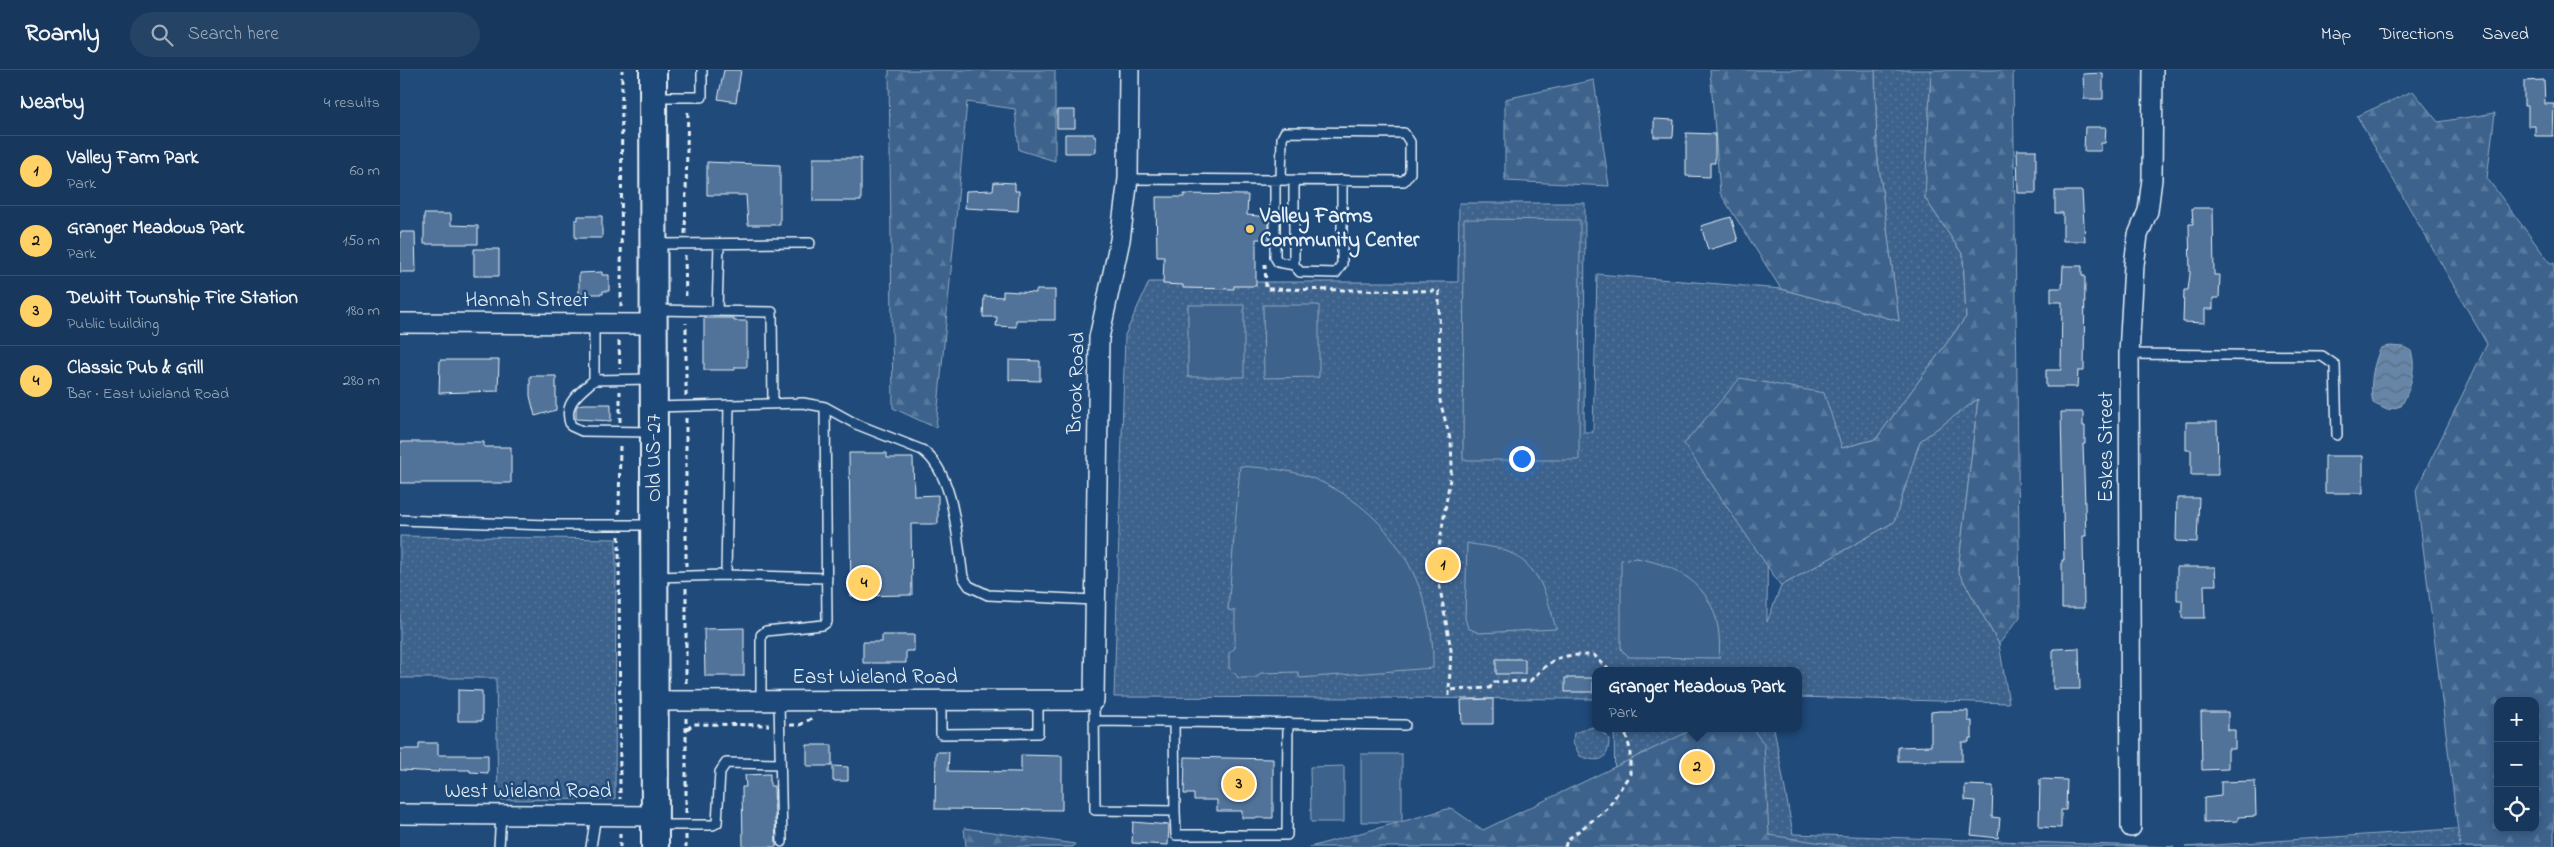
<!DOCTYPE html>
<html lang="en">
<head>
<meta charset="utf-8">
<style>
  body { margin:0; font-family:"Indie Flower",sans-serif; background:#244365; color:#f1f3f6 }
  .controls { position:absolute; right:15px; bottom:15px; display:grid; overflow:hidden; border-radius:10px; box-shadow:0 2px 8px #0003 }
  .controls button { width:45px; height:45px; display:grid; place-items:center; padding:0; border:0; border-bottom:1px solid #365272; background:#17385c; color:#f1f3f6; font:25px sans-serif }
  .you { position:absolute; left:1121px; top:388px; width:18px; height:18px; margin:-12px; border:4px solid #fff; border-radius:50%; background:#1a73e8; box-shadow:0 0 0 8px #1a73e833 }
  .badge { display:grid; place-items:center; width:32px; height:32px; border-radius:50%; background:#ffd166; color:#111; font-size:16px; font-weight:700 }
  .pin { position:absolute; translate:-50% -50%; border:2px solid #fff; box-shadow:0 1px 5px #0006 }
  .popup { position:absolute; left:1192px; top:597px; width:210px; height:65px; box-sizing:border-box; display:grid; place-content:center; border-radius:10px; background:#17385c; filter:drop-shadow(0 1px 4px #0005); font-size:16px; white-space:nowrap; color:#9eacbb }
  .popup b { font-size:19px; color:#f1f3f6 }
  .popup::after { content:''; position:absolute; left:50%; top:100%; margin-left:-10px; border:10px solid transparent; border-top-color:#17385c }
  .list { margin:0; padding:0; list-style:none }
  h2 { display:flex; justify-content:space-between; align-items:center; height:65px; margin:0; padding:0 20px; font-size:21px }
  h2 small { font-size:16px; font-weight:400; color:#9eacbb }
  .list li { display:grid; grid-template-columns:32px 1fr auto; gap:15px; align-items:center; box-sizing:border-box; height:70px; padding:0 20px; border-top:1px solid #365272 }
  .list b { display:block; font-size:19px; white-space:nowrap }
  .list p { margin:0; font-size:16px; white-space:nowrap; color:#9eacbb }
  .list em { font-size:16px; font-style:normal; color:#9eacbb }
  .icon { flex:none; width:28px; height:28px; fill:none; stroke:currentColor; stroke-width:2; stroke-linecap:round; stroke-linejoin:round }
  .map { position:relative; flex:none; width:2154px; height:777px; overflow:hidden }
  header { display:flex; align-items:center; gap:30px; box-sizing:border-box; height:70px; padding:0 25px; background:#17385c; border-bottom:1px solid #365272 }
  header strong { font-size:24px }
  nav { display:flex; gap:28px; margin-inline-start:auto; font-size:18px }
  .search { width:350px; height:45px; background:#244365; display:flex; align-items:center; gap:12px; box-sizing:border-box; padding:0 18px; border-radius:28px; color:#9eacbb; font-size:19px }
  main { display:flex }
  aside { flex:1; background:#17385c }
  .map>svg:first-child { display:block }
  .grass { fill:url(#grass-dots); stroke:#92aac2 }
  .forest { fill:url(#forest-firs); stroke:#92aac2; fill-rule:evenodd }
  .garden { fill:#3c628c; stroke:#92aac2 }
  .water { fill:url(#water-waves); stroke:#9ab0c7 }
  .building { fill:#517399; stroke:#e8f1f8 }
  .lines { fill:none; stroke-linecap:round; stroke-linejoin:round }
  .lane-casing { stroke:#e8f1f8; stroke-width:12 }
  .street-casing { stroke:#e8f1f8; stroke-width:22 }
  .secondary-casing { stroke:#e8f1f8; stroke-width:30 }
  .path { stroke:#e8f1f8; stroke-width:3; stroke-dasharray:5 4; stroke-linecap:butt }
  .lane { stroke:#1f4a7a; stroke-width:9 }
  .street { stroke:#1f4a7a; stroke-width:19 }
  .secondary { stroke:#1f4a7a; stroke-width:26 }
  .poi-dot { fill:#ffd166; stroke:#1f4a7a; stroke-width:2 }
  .labels { text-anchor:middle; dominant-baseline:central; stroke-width:5; stroke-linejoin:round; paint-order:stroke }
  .poi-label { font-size:21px; font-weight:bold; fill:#e8f1f8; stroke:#1f4a7a; text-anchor:start }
  .street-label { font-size:21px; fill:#e8f1f8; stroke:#1f4a7a }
</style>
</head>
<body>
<header>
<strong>Roamly</strong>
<div class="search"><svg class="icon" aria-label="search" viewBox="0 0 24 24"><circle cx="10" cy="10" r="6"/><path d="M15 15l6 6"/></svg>Search here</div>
<nav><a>Map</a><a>Directions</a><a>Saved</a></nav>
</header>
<main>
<aside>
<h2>Nearby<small>4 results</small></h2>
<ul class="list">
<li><span class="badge">1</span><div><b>Valley Farm Park</b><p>Park</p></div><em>60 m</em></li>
<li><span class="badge">2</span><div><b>Granger Meadows Park</b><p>Park</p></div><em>150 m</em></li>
<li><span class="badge">3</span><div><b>DeWitt Township Fire Station</b><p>Public building</p></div><em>180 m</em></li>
<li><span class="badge">4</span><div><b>Classic Pub &amp; Grill</b><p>Bar · East Wieland Road</p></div><em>280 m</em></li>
</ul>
</aside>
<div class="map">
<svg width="2154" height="777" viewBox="0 0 2154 777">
  <defs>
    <pattern id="grass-dots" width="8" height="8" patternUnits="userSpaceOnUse" patternTransform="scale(1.25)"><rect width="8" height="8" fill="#3c628c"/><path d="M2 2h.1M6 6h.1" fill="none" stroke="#58799d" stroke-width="1.8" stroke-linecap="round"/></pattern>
    <pattern id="forest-firs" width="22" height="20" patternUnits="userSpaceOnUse" patternTransform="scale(1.25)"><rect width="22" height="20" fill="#3c628c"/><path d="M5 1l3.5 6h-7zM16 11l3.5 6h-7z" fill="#58799d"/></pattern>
    <pattern id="water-waves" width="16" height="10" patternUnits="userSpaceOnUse" patternTransform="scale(1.25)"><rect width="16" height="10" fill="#6685a7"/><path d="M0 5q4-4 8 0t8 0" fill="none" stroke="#596d82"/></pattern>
  </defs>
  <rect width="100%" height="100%" fill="#1f4a7a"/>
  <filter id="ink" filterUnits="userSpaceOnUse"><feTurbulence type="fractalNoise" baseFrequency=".02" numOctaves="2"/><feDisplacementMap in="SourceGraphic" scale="10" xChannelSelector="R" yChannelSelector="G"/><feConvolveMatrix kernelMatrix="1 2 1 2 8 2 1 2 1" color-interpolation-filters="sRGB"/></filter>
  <g filter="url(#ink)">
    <path class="grass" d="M1475,0h56l-6,128 38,57 3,62 -90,122 -34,9 -74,-16 -1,190 14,-36 113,-64 26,-81 58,-43 -20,173 41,73 10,59 -211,-6v-26h-202v28l-482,-2 11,-362 24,-53h309l1,-79h126l-1,229h9l4,-158 184,15 118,32 -22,-169z
      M0,466l216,3 -1,260 -117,1 -2,-122h-96z
      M1196,656l13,13c0,23 -11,24 -29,17l-7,-13 1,-10z
      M1214,658h160l19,106 381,13h-558z
      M2098,756v2h37l19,19h-369z"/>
    <path class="forest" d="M489,0h166v91l-36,-11 -4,-41 -48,-7 -31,326 -43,-20z
      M1310,0h165l2,82 22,169 -118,-32 -61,-96z
      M1531,0h82l7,547 -21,27 -41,-73 20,-172 -58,42 -26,81 -113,64 -97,-142 56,-66 84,15 18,55 34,-9 90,-122 -3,-62 -38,-57z
      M1194,10l15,106 -104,-5v-82z
      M2013,21l25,31 57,-9 -8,65 63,85h4v584h-94l-44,-357 71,-146 -130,-228zM2098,631h37v127h-37z
      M1296,658h56l12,16 5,91 81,12h-540l141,-39 32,22z
      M564,758l111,16 -2,3h-107z"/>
    <path class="garden" d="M1064,149l116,1 -1,240h-116z
      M788,235h56v72h-56z
      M863,235h56v72l-55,1z
      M840,396c24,2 49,3 72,12 78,31 123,107 121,190l-133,10 -2,-6 -37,1 -6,5h-16l-10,-10v-15l6,-5v-37l-7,-1z
      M1067,473c12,3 27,3 39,8 34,14 41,45 50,78l-77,4 -11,-5 -3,-10z
      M1236,488c56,10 88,40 83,100l-90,-1 -8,-8v-89z
      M961,684h41v68h-41z
      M944,696v56h-33l-1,-55z"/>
    <path class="water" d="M1990,276l14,1 7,4c6,17 -1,40 -10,55l-14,4 -14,-7c-4,-16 0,-40 8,-55z"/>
    <path class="building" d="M324,0h17l-5,32 -18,-3z
      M1703,3v26h-19l-1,-25z
      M2144,10l1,24h9l-1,32h-18v-10h-7v-20h-4v-25z
      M657,40h18v18h-18z
      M1254,49l20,1 -1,17h-19z
      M1685,57h21l-1,16h-4v8h-17z
      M1286,63l29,1v29h-5v14l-24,-1z
      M665,64h29v3h2v14l-2,2h-29z
      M1617,80h19v43h-18z
      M413,88h48v43h-48z
      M307,92l73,3v60h-32l-2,-30h-39z
      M594,112l21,1v8h4l-1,20 -53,-3 1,-17 27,-1z
      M1655,121h27l3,50h-22v-28h-8z
      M784,124l64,1 -1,20 22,2v22h-13v47h-22v3l-51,-1v-3l-20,-1 1,-27h-7l-1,-60h28z
      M1792,138h21l1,67h6l-1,23h-6v11h-8v14l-22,-1 1,-32h4l2,-16 -1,-50h4z
      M24,144h27v11l27,1v18h-54z
      M178,146h24v22h-27v-18h3z
      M1331,147l7,24 -30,9 -7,-24z
      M0,162h15l1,40h-16z
      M74,179h25v27h-25z
      M1663,196h19v10h3l-1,95h-6l-1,16h-31v-17h15l1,-68h-11v-14h11z
      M202,202v3h7v16h-6v3h-24v-21z
      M636,220h19v30h-39v7l-20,-1 1,-9h-14l1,-21 19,1v-6l33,2z
      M304,248h30v3h13v46h-12v3h-31z
      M40,290h59l-1,31 -59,2z
      M609,290l31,1v20l-31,-1z
      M130,306h26v34l-21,6 -5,-20z
      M183,334h28v17l-35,-2v-11l2,-3z
      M1661,342h22v14h2v18h-2l3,92h-3l1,72h-22v-48h2z
      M1786,352h31l1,53h-27v-25h-5z
      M0,372h84v5h27v36h-111z
      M449,383h38v5h26l1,38 24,-1v29h-27l1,71 -61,1z
      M1925,386h38v37h-38z
      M1777,428h22l-2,44 -21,-1z
      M1777,497h38l1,18h-12l1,33h-23v-18h-5z
      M344,558v48h-39l-1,-47z
      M482,565h32v16h-8v12h-43v-21h19z
      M1679,578l1,41h-27v-40z
      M1096,589h29v15h-29z
      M1165,608h28v14h-28z
      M58,620l24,1v30h-24z
      M1093,629v25h-31l-1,-24z
      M1539,641h29v10h4v17h-3v4h-7v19h-64v-14l33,-1v-34z
      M1801,642h27v18h7v19h-7v20l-26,1z
      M19,673h19v12h50v18l-18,-1v-2h-31v2l-39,-2v-21h19z
      M407,675h25v21h-25z
      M536,682h13l-1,19 73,1v-17l41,1v54l-127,-1z
      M785,687l88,2v59h-31v-7h-25v-11h-23v-6h-10z
      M433,696l15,1v14h-15z
      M370,704v12h4l2,61h-33l-1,-60h4l-1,-12z
      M1640,709l27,1 -1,30h-5v18l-22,-1z
      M1855,711l1,35 -18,1v4l-34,1v-24l17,-2v-14z
      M1565,715l28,1 -1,31 8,1 -2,20 -27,-3 4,-34 -10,-1z
      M733,752l36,3 -1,20 -36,-2z"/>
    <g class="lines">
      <defs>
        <path id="lane" d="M254,27h48v-27
          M728,109l276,2 6,-8v-31l-6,-9 -119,-1 -3,6 -1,42
          M875,110v77l3,5 16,3
          M894,110v85l6,7 36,1 6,-9v-84
          M255,174l155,-1
          M255,240l117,2 1,92
          M317,241l2,-67
          M194,254v56l58,-1
          M1729,284l193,2 13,9 2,70
          M194,310c-16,14 -32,24 -23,46l11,5 71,1
          M255,337l148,-4 22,4 31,17 66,26c33,23 35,90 41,127l6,9 19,9 106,5
          M0,450l149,5h103
          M326,505l101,3
          M256,507l70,-2 3,-170
          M541,630v34l97,-1v-33
          M694,630l1,110 80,1 1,24h111l1,-112
          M361,631v-66l5,-4 57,-6 4,-3 -2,-215
          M379,631l3,141
          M695,651l310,4
          M774,652l1,89
          M258,755h55l4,-2 3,-51 6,-9 54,1
          M99,777l2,-33
          M191,777l5,-32"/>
        <path id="street" d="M0,253l254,1
          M256,631l438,-1 5,-362 21,-98 8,-61 1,-109
          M0,744l255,2
          M1731,757l-2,-473 5,-89 4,-30 10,-24 4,-32 1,-109"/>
        <path id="secondary" d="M253,0l2,777"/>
      </defs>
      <use href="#lane" class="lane-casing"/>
      <use href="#street" class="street-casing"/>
      <use href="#secondary" class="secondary-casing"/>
      <path class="path" d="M285,164l3,-126
        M285,185l1,44
        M865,194l1,25 173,2 1,110 11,41 1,24 -16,100 15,84 -2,40
        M221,237l1,-237
        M219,271l1,28
        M286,326v-73
        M286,348v148
        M220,352v-31
        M219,444l1,-71
        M219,466l1,263
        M286,518v96
        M1049,626v-6l41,-2 3,-6 37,-1c26,-26 28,-26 64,-26l16,16
        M286,648v96
        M390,655h10l12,-7
        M287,659l7,-5 75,1
        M286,765v12
        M220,777v-16
        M1165,777l2,-7 40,-31 23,-35v-25l-6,-21"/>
      <use href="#lane" class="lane"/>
      <use href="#street" class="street"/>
      <use href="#secondary" class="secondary"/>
    </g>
  </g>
  <circle class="poi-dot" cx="850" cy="159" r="5"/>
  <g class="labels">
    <g class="poi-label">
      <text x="860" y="147">Valley Farms<tspan x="860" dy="24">Community Center</tspan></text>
    </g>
    <g class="street-label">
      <text x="127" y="231">Hannah Street</text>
      <text transform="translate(677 313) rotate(-88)">Brook Road</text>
      <text transform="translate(1707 377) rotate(-90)">Eskes Street</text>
      <text transform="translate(255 388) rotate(-90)">Old US-27</text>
      <text x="475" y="608">East Wieland Road</text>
      <text x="128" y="722">West Wieland Road</text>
    </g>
  </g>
</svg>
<div class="controls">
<button>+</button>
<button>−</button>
<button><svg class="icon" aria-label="locate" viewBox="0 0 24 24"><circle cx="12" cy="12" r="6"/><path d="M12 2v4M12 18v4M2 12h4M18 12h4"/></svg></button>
</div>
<div class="you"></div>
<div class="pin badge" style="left:1043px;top:495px">1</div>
<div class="pin badge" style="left:1297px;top:697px">2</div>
<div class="popup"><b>Granger Meadows Park</b>Park</div>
<div class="pin badge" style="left:839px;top:714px">3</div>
<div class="pin badge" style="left:464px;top:513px">4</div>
</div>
</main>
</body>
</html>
